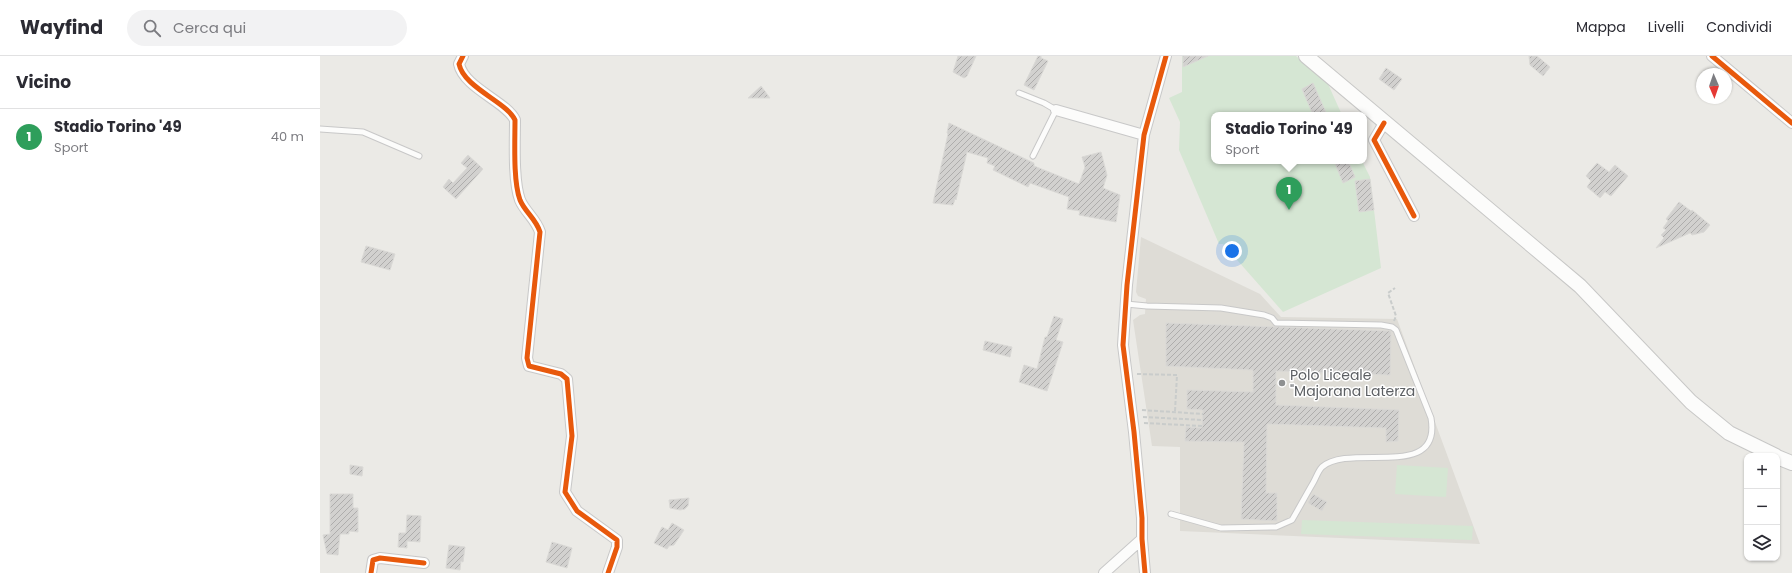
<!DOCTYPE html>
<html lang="it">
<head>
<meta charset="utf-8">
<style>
  body { margin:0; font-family:Poppins,sans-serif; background:#f2f2f3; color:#2b2b33 }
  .controls { position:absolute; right:12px; bottom:12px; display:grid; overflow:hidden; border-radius:8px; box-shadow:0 1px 3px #0004 }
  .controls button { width:36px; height:36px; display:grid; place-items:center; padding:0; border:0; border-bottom:1px solid #e1e1e2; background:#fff; color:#2b2b33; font:20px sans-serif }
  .compass { position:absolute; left:1376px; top:12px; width:36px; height:36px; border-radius:50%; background:#fff; box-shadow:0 1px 3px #0004; rotate:178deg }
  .you { position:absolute; left:912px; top:195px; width:14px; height:14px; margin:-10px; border:3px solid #fff; border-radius:50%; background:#1a73e8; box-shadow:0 0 0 6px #1a73e833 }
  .badge { display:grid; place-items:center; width:26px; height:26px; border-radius:50%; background:#1a73e8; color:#fff; font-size:13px; font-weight:700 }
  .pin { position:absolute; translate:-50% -33px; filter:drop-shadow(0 1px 2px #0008) }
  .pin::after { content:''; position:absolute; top:21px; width:14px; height:12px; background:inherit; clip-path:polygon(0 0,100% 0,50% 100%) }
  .popup { position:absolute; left:891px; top:56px; width:156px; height:52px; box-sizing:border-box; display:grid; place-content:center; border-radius:8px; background:#fff; filter:drop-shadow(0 1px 3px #0005); font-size:13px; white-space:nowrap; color:#7c7c81 }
  .popup b { font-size:15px; color:#2b2b33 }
  .popup::after { content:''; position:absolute; left:50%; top:100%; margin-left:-8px; border:8px solid transparent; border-top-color:#fff }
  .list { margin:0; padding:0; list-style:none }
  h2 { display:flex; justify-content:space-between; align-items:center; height:52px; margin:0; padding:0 16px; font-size:17px }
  h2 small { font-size:13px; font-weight:400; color:#7c7c81 }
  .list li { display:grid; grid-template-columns:26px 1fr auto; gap:12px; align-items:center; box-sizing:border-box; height:56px; padding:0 16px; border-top:1px solid #e1e1e2 }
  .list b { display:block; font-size:15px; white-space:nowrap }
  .list p { margin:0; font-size:13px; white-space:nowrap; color:#7c7c81 }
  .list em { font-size:13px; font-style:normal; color:#7c7c81 }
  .icon { flex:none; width:22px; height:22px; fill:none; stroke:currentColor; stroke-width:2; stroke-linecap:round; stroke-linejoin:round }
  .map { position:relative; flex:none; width:1472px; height:517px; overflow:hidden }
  header { display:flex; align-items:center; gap:24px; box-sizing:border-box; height:56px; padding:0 20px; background:#fff; border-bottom:1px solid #e1e1e2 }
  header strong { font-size:19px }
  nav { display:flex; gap:22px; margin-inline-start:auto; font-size:14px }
  .search { width:280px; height:36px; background:#f2f2f3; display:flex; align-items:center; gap:10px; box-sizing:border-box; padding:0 14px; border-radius:22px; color:#7c7c81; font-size:15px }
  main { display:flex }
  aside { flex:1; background:#fff }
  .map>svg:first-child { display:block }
  .education { fill:#dedcd6 }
  .park { fill:#d5e6d3 }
  .building { fill:url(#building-hatch); stroke:#dad9d6 }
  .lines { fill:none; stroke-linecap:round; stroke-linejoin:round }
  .service-casing { stroke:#c8c8c8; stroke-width:7 }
  .minor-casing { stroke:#c8c8c8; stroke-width:12 }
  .secondary-casing { stroke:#c8c8c7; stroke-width:16 }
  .path { stroke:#c9cccb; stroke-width:2; stroke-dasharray:4 2; stroke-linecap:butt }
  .service { stroke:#fcfcfb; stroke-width:5 }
  .minor { stroke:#fcfcfb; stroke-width:10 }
  .secondary { stroke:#fcfcfb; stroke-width:14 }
  .cycleway-casing { stroke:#fff; stroke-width:8 }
  .cycleway { stroke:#e8590c; stroke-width:5 }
  .poi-dot { fill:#8e9091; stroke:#fff; stroke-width:1.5 }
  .labels { text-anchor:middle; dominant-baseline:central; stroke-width:3; stroke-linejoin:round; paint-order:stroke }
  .poi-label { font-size:14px; fill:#5c5f63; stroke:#fff; text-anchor:start }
</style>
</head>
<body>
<header>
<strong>Wayfind</strong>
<div class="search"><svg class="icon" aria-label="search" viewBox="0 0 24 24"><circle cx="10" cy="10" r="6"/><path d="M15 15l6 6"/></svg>Cerca qui</div>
<nav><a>Mappa</a><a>Livelli</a><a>Condividi</a></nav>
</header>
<main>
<aside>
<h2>Vicino<small></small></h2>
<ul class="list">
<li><span class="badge" style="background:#2e9e5b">1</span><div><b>Stadio Torino '49</b><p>Sport</p></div><em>40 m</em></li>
</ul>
</aside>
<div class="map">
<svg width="1472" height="517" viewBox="0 0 1472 517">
  <defs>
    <pattern id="building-hatch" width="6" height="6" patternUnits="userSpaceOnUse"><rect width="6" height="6" fill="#d2d1cf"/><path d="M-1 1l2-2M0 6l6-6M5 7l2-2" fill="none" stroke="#aeadac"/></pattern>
  </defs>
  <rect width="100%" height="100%" fill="#ebeae6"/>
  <path class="education" d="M821,181l119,57 21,23 116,2 83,225 -300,-13v-84l-28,-1 -19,-126 7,-5 5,-1 1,-15 -8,-3 -2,-4z"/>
  <path class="park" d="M862,0h114l32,28 14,31h-128v46h148l8,16 11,91 -98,44 -60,-68h-4l-40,-94 1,-28 -11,-24 13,-6z
    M1077,409l51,3 -2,29 -51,-3z
    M982,464l171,6 -1,14 -171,-6z"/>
  <path class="building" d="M638,0h18l-9,20 -3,2 -11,-6z
    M718,0h3v2l7,3 -14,29 -10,-5z
    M863,0h25l-25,11z
    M1209,0h8l13,11 -7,9 -13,-11z
    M1066,12l16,11 -8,11 -15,-11z
    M993,27l14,32h-14l-11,-26z
    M441,30l9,12h-22z
    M629,67l85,40v3l45,18 6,-17 -3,-10 19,-5 6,23 -4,13 17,7 -4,27 -37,-7 1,-4 -13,-2 2,-12 -39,-14 -2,4 -35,-17 2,-4 -8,-3 1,-5 -21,-6 -11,48 -1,-1 -2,6 -20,-2 15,-69 -1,-1z
    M148,99l15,14 -27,30 -13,-12 6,-8 4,4 14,-15 -6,-5z
    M1014,105h14l7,16 -12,6z
    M1277,107l12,9 6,-7 13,11 -17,20 -6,-4 -5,6 -13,-11 4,-6 -5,-5z
    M1050,123l4,31 -15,2 -4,-31z
    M1359,146l12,9 1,-1 18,15 -6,7 -12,3 -2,-2 -34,15 8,-10 -3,-3 5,-5 -3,-2 5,-7 -2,-2z
    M46,190l29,8 -5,16 -29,-8z
    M734,260l9,3 -7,21 7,2 -16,49 -28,-9 5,-17 13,4 8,-32h2z
    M846,267l225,8 -1,44 -114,-4v34l123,5 -1,31 -12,1v-14l-119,-4 -1,69h11v28l-36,-2 3,-77 -59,-1 1,-14 16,1 1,-18 -16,-1v-19l66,2v-22l-87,-4z
    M665,285l27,6 -2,10 -27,-7z
    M30,409l13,2 -1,9 -12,-2z
    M10,438h23v14h5v24l-9,-1v3h-9l-2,21 -11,-1 -4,-19 7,-1z
    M993,438l14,8 -5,9 -14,-8z
    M369,442l-1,8 -3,3 -5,1 -10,-2 -1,-8z
    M87,459l14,1 -1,26 -13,-1v7l-9,-1 1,-14h7z
    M352,467l12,7 -10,15 -5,1 -2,3 -13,-6 8,-16 6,3z
    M232,486l20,6 -5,20 -21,-6z
    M129,489l16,2 -2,15 -2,-1 -1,9 -14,-2z"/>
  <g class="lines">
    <defs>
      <path id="service" d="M699,37l25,10 12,7 -23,46
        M0,73l43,3 56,24
        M806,248l21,2 74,2 43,7 8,3 4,5 105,2 11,2 4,3 35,88c11,64 -80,24 -109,49 -4,4 -6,11 -9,16 -7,12 -14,25 -21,37l-16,7 -55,1 -50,-14"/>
      <path id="minor" d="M143,0l-4,8c5,24 48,38 56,56 0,22 -2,61 5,80 5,12 16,19 20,32l-13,126 2,8 32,8 6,5 5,57 -7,56 12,19 40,29v7l-9,26
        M1392,0l80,67
        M736,54l88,25
        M1064,67l-10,17 40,76
        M51,517l2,-13 7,-2 44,5
        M784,517l38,-34
        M825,517l-3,-34v-21l-8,-86 -11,-87 4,-60 17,-150 22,-79"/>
      <path id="secondary" d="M986,0l274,230 111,116 38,31 47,23
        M1457,401l15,6"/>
    </defs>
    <use href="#service" class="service-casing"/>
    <use href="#minor" class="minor-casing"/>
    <use href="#secondary" class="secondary-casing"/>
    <path class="path" d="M1074,265l2,-5 -8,-23 7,-5
      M817,318l40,1 -2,36
      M822,354l61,4
      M823,361l60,3
      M824,367l58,3"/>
    <use href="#service" class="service"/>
    <use href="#minor" class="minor"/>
    <use href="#secondary" class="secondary"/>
    <defs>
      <path id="cycleway" d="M143,0l-4,8c5,24 48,38 56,56 0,22 -2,61 5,80 5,12 16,19 20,32l-13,126 2,8 32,8 6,5 5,57 -7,56 12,19 40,29v7l-9,26
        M1392,0l80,67
        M1064,67l-10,17 40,76
        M51,517l2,-13 7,-2 44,5
        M825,517l-3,-34v-21l-8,-86 -11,-87 4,-60 17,-150 22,-79"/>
    </defs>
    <use href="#cycleway" class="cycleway-casing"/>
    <use href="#cycleway" class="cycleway"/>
  </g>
  <circle class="poi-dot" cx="962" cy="327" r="4"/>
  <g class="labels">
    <g class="poi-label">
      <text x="970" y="319">Polo Liceale<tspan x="970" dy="16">"Majorana Laterza</tspan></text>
    </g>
  </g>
</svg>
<div class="controls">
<button>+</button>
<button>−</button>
<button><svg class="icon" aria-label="layers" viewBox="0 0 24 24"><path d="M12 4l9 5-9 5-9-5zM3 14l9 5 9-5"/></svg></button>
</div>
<svg class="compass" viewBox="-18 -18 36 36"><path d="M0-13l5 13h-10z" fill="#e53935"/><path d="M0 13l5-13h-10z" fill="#7c7c81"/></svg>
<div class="you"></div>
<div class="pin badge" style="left:969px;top:154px;background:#2e9e5b">1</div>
<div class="popup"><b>Stadio Torino '49</b>Sport</div>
</div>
</main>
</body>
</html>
